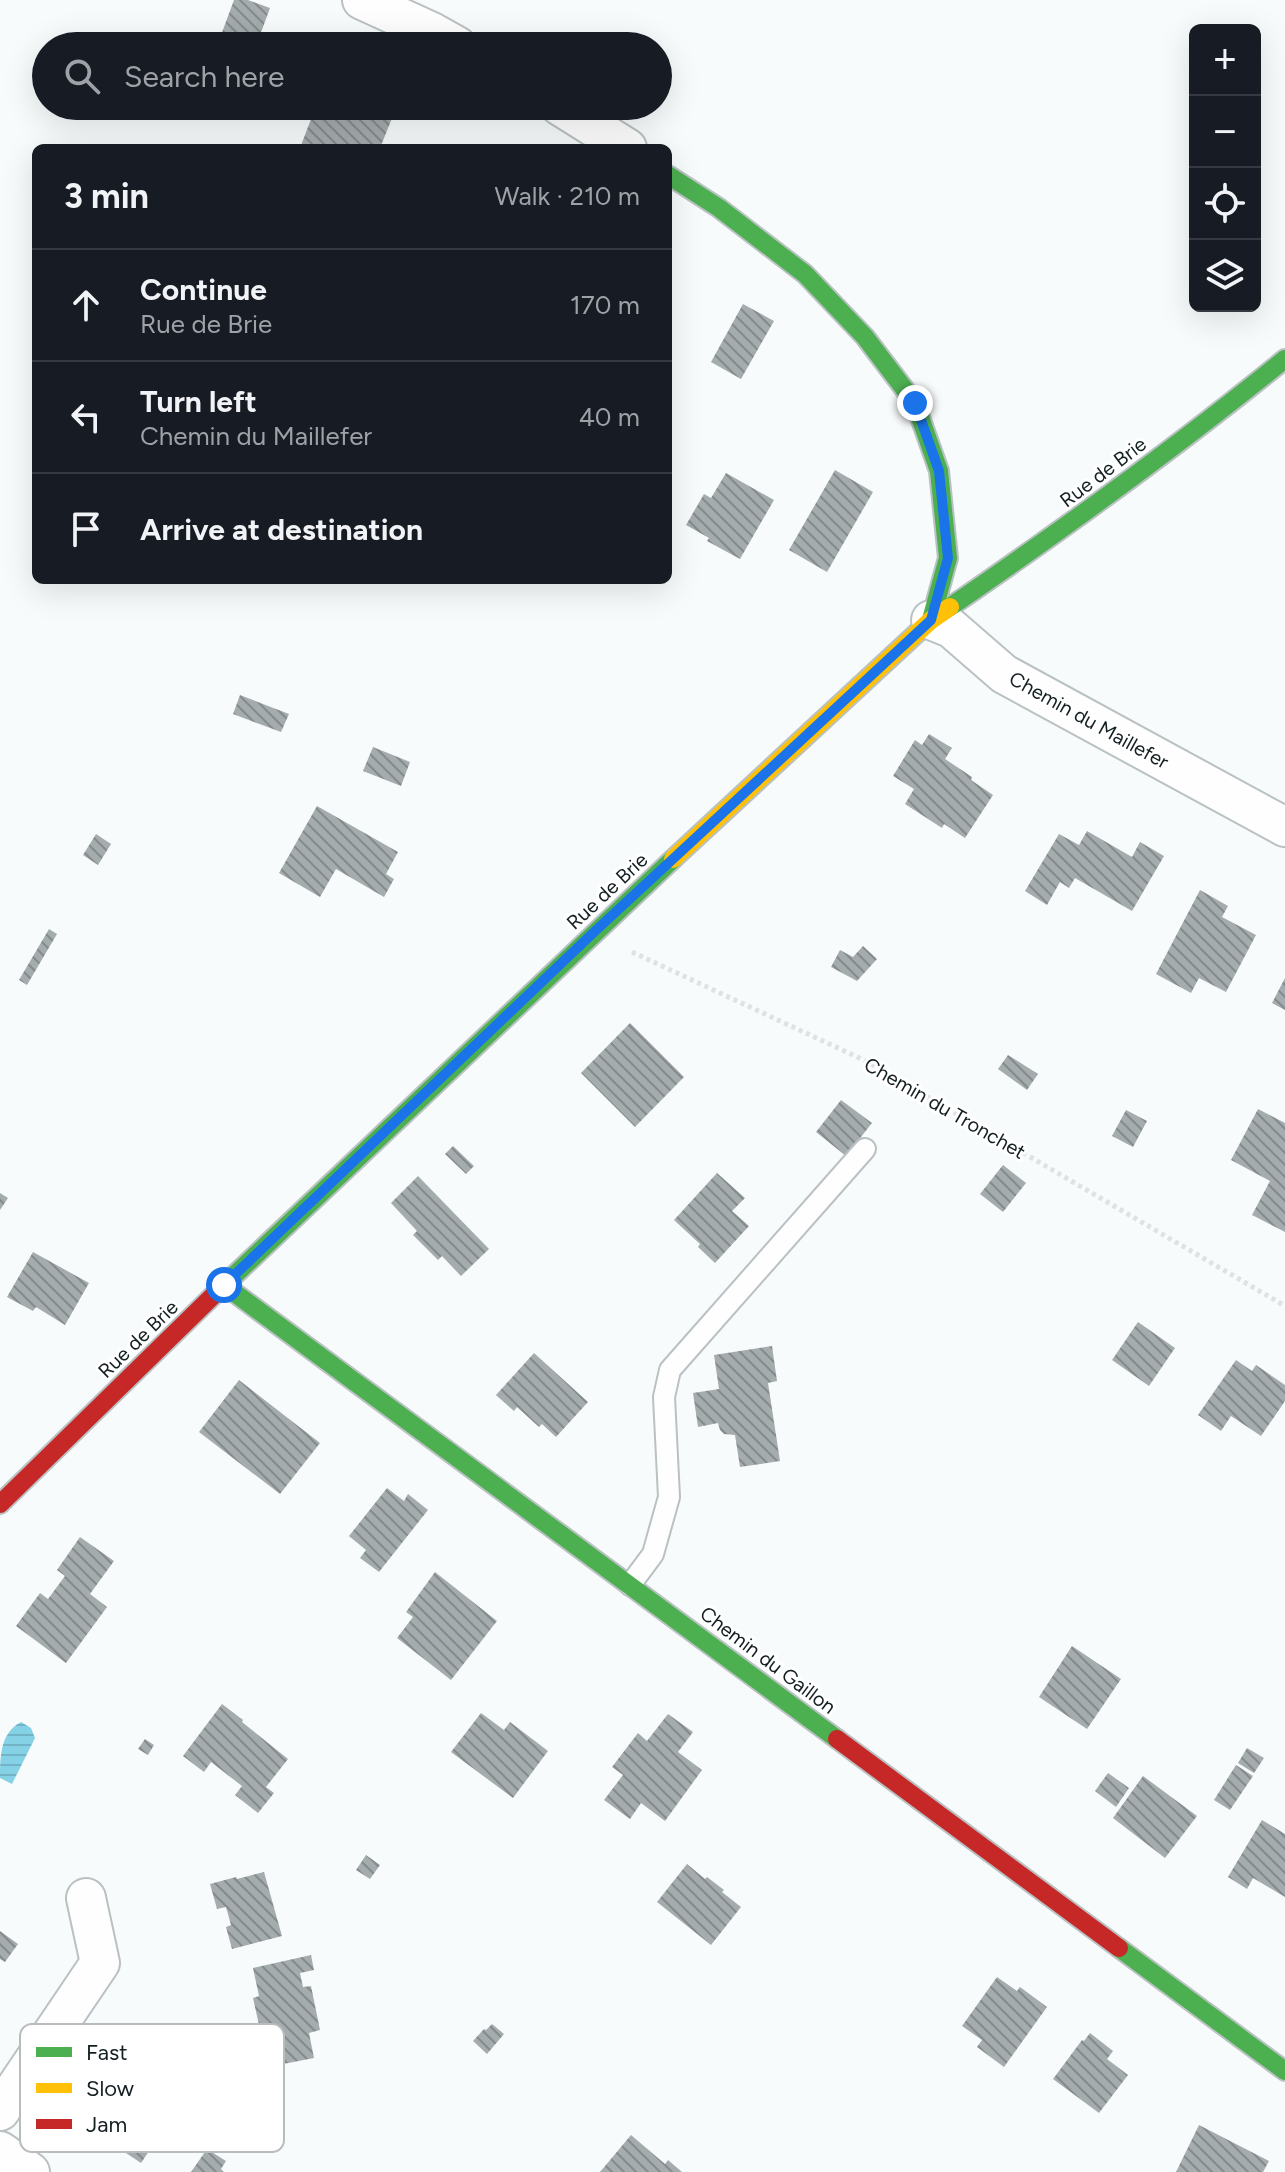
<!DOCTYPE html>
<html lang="en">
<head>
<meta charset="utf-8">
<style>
  body { margin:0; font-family:Figtree,sans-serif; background:#20242c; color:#f1f3f6 }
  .controls { position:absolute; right:24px; top:24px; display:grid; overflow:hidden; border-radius:12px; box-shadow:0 8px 32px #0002 }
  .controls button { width:72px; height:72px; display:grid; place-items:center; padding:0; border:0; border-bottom:2px solid #363941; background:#171b24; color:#f1f3f6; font:40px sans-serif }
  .stop { position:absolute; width:24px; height:24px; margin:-18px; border:6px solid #1a73e8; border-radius:50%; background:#fff }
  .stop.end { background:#1a73e8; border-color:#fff; box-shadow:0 2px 8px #0008 }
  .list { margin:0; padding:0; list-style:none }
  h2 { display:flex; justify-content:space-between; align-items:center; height:104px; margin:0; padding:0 32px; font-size:34px }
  h2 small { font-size:26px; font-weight:400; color:#9ea1a6 }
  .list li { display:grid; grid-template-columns:52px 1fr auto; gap:24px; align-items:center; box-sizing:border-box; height:112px; padding:0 32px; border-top:2px solid #363941 }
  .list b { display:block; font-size:30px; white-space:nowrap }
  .list p { margin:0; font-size:26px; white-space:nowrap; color:#9ea1a6 }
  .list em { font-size:26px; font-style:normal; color:#9ea1a6 }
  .icon { flex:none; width:44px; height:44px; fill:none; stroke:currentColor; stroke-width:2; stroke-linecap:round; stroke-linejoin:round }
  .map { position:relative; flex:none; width:1285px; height:2172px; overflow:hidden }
  .search { position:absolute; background:#171b24; box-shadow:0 8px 32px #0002; left:32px; top:32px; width:640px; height:88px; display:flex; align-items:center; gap:20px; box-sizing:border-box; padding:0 28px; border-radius:44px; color:#9ea1a6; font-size:30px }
  .panel { position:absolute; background:#171b24; box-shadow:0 8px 32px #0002; left:32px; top:144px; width:640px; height:440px; border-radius:12px }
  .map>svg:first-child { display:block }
  .water { fill:url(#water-rules) }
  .building { fill:url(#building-back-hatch) }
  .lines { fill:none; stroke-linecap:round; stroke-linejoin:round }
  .lane-casing { stroke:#bac1c3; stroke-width:24 }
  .street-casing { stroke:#bac1c3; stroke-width:42 }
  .fast-casing { stroke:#bac1c3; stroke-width:22 }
  .slow-casing { stroke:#bac1c3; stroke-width:22 }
  .jam-casing { stroke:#bac1c3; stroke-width:22 }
  .path { stroke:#dfe1e2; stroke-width:5; stroke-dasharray:4 4; stroke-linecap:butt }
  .lane { stroke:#fefeff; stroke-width:20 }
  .street { stroke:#fefeff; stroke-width:38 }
  .fast { stroke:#4caf50; stroke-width:18 }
  .slow { stroke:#ffc107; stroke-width:18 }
  .jam { stroke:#c62828; stroke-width:18 }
  .route { stroke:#1a73e8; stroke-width:10 }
  .labels { text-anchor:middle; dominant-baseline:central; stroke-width:6; stroke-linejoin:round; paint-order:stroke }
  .street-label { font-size:20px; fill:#141f22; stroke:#fff }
  .key { fill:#fff; stroke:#b8bcbd; stroke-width:2 }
  .key-label { font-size:22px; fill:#141f22 }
</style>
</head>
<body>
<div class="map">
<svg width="1285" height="2172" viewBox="0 0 1285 2172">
  <defs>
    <pattern id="water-rules" width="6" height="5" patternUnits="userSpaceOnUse" patternTransform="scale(2)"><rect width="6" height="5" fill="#85d1e6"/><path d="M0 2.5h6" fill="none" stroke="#72b3c5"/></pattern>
    <pattern id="building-back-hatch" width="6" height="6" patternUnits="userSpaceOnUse" patternTransform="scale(2)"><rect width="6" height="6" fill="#a5acae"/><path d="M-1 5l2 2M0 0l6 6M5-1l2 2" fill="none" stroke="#858b8d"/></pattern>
  </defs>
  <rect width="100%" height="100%" fill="#f8fbfc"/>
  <path class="water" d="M21,1722l10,6 4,10 -23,46 -12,-6c0,-21 0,-45 21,-56z"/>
  <path class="building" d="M234,0h14l22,8 -14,38h-39z
    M189,106h18l-4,12 -16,-6z
    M316,106h81l-17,42h-80z
    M743,304l31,17 -33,58 -30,-17z
    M835,470l38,22 -46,80 -38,-22z
    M726,473l48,27 -34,59 -33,-18 2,-3 -23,-13 18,-31 7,4z
    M240,695l49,19 -8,18 -48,-18z
    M929,734l23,14 -7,11 27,18 -1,3 22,15 -28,43 -21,-14 -2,4 -37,-24 9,-15 -21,-13 22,-36 7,5z
    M373,747l37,15 -9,24 -38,-15z
    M317,806l81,46 -12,22 8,5 -10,18 -48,-28 -16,28 -41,-24z
    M1087,831l45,26 8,-15 24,14 -32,55 -57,-33 -6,10 -9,-6 -13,23 -22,-14 34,-57 20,11z
    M96,834l15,10 -13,21 -15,-10z
    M1200,890l28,16 -6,11 34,18 -30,57 -27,-14 -8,15 -35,-19z
    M49,929l8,5 -30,51 -8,-5z
    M863,946l14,13 -20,22 -26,-14 9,-17 13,7z
    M1285,978v32l-13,-7z
    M630,1023l54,54 -49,50 -54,-54z
    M1008,1055l30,19 -11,16 -29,-21z
    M841,1100l31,23 -26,33 -30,-24z
    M1258,1109l27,14v109l-33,-17 18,-34 -39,-21z
    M1126,1110l21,11 -14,26 -21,-11z
    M453,1146l21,20 -8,8 -21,-20z
    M1003,1165l23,18 -23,29 -23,-18z
    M717,1173l28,25 -13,13 17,15 -34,37 -17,-16 2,-3 -26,-24z
    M418,1176l71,73 -28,27 -19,-20 -4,4 -25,-25 4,-4 -26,-28z
    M0,1193l8,5 -8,12z
    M33,1252l56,31 -24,42 -29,-18 -3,4 -26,-14z
    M1138,1322l37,26 -26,38 -37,-26z
    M772,1346l5,35 -9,2 12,78 -40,6 -5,-32 -11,-1 -4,-4 -2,-7 -20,4 -5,-34 26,-4 -5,-34z
    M534,1353l54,49 -32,35 -14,-13 -3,3 -22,-20 -3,4 -18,-16z
    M1236,1360l16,11 4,-6 29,20v16l-24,35 -30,-20 -10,15 -23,-16z
    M239,1380l81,63 -40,51 -81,-62z
    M387,1488l17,13 4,-7 20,16 -49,62 -19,-14 6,-8 -17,-14z
    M80,1537l34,24 -24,33 17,13 -41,56 -50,-37 24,-33 8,6 17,-23 -8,-6z
    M435,1572l62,49 -46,59 -54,-42 16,-21 -7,-5z
    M1072,1646l49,33 -34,50 -48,-32z
    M222,1704l21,16 -1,2 46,37 -22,28 8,6 -16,20 -23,-18 7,-9 -31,-24 -7,10 -21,-16z
    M481,1713l23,17 6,-8 38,29 -35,47 -62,-46z
    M668,1714l25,18 -15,20 24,18 -37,51 -24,-18 -11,16 -26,-19 19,-25 -11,-8 26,-34 9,8z
    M145,1739l9,6 -6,10 -10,-6z
    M1247,1748l17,10 -10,15 -16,-10z
    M1236,1765l17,11 -23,34 -16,-10z
    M1108,1773l21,15 -13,19 -21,-16z
    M1143,1776l54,40 -32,42 -52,-40z
    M1262,1820l23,14v63l-32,-19 -6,11 -19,-12z
    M366,1855l14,10 -10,14 -14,-9z
    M687,1864l18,15 2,-2 17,13 -2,2 19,15 -30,38 -54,-43z
    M264,1872l18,64 -50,13 -6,-22 5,-2 -5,-18 -9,2 -7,-25 26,-7 1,2z
    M0,1931l18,13 -13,18 -5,-3z
    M311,1955l3,15 -14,3 3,14 8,-1 9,44 -11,3 5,25 -41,8 -5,-25 -5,2 -10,-45 6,-2 -6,-28z
    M997,1977l20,14 3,-4 27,20 -43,60 -27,-20 5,-7 -20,-14z
    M492,2024l12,10 -17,20 -14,-13 11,-12 2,1z
    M1090,2033l23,18 -6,8 21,16 -29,38 -46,-34 29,-39 2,1z
    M107,2073l65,44 -31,46 -27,-18 3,-3 -39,-26z
    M1199,2125l70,36 -6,11h-87z
    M631,2135l34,29 3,-4 14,12h-82z
    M207,2149l19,12 -5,8 3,3h-33z"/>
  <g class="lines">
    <defs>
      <path id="lane" d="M630,1585l23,-31 16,-57 -5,-100 6,-27 195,-221"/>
      <path id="street" d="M362,0l70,32 25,14
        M560,106l67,42
        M931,620l20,8 53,46 281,153
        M0,2111l100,-148 -14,-65
        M0,2151l30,21"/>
      <path id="fast" d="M668,175l51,33 86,66 60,63 50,66 24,68 9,87 -17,62
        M950,607c115,-79 227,-160 335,-248
        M224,1285l613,454
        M224,1285l449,-426
        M1119,1948l166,123"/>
      <path id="slow" d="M673,859l258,-239 19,-13"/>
      <path id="jam" d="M0,1504l224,-219
        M837,1739l282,209"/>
    </defs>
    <use href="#lane" class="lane-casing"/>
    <use href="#street" class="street-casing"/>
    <use href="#fast" class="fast-casing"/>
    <use href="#slow" class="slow-casing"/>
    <use href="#jam" class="jam-casing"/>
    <path class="path" d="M632,952l236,110 417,244"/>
    <use href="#lane" class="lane"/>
    <use href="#street" class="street"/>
    <use href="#fast" class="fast"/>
    <use href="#slow" class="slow"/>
    <use href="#jam" class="jam"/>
  </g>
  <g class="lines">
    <path class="route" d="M224,1285l369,-352 338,-313 17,-62 -9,-87 -24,-68"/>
  </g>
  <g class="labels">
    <g class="street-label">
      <text transform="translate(1103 472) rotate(-37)">Rue de Brie</text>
      <text transform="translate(1089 720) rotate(29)">Chemin du Maillefer</text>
      <text transform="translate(607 891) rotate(-43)">Rue de Brie</text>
      <text transform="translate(945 1108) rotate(30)">Chemin du Tronchet</text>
      <text transform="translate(138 1339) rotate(-44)">Rue de Brie</text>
      <text transform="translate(768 1660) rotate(37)">Chemin du Gaillon</text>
    </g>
  </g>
  <rect x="20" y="2024" width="264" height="128" rx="12" class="key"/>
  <rect x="36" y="2047" width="36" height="10" fill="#4caf50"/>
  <rect x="36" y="2083" width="36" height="10" fill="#ffc107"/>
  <rect x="36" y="2119" width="36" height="10" fill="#c62828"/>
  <g class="key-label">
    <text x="86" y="2060">Fast</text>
    <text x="86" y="2096">Slow</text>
    <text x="86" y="2132">Jam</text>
  </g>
</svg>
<div class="controls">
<button>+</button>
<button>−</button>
<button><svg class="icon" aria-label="locate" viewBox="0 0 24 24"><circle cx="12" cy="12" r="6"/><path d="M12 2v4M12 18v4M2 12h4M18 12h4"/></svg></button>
<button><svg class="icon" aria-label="layers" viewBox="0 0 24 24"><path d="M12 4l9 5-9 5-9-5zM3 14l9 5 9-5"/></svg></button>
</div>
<div class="stop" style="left:224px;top:1285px"></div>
<div class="stop end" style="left:915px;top:403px"></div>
<div class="search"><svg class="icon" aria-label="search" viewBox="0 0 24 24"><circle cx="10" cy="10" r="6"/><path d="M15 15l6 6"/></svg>Search here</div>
<section class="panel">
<h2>3 min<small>Walk · 210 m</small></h2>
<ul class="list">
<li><svg class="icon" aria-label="ahead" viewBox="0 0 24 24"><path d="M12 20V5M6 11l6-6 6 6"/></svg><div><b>Continue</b><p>Rue de Brie</p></div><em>170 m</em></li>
<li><svg class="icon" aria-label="left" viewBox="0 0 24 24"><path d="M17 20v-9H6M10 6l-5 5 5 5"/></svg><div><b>Turn left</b><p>Chemin du Maillefer</p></div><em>40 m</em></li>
<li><svg class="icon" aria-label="arrive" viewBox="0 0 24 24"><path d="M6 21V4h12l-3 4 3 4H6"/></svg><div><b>Arrive at destination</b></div></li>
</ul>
</section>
</div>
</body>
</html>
